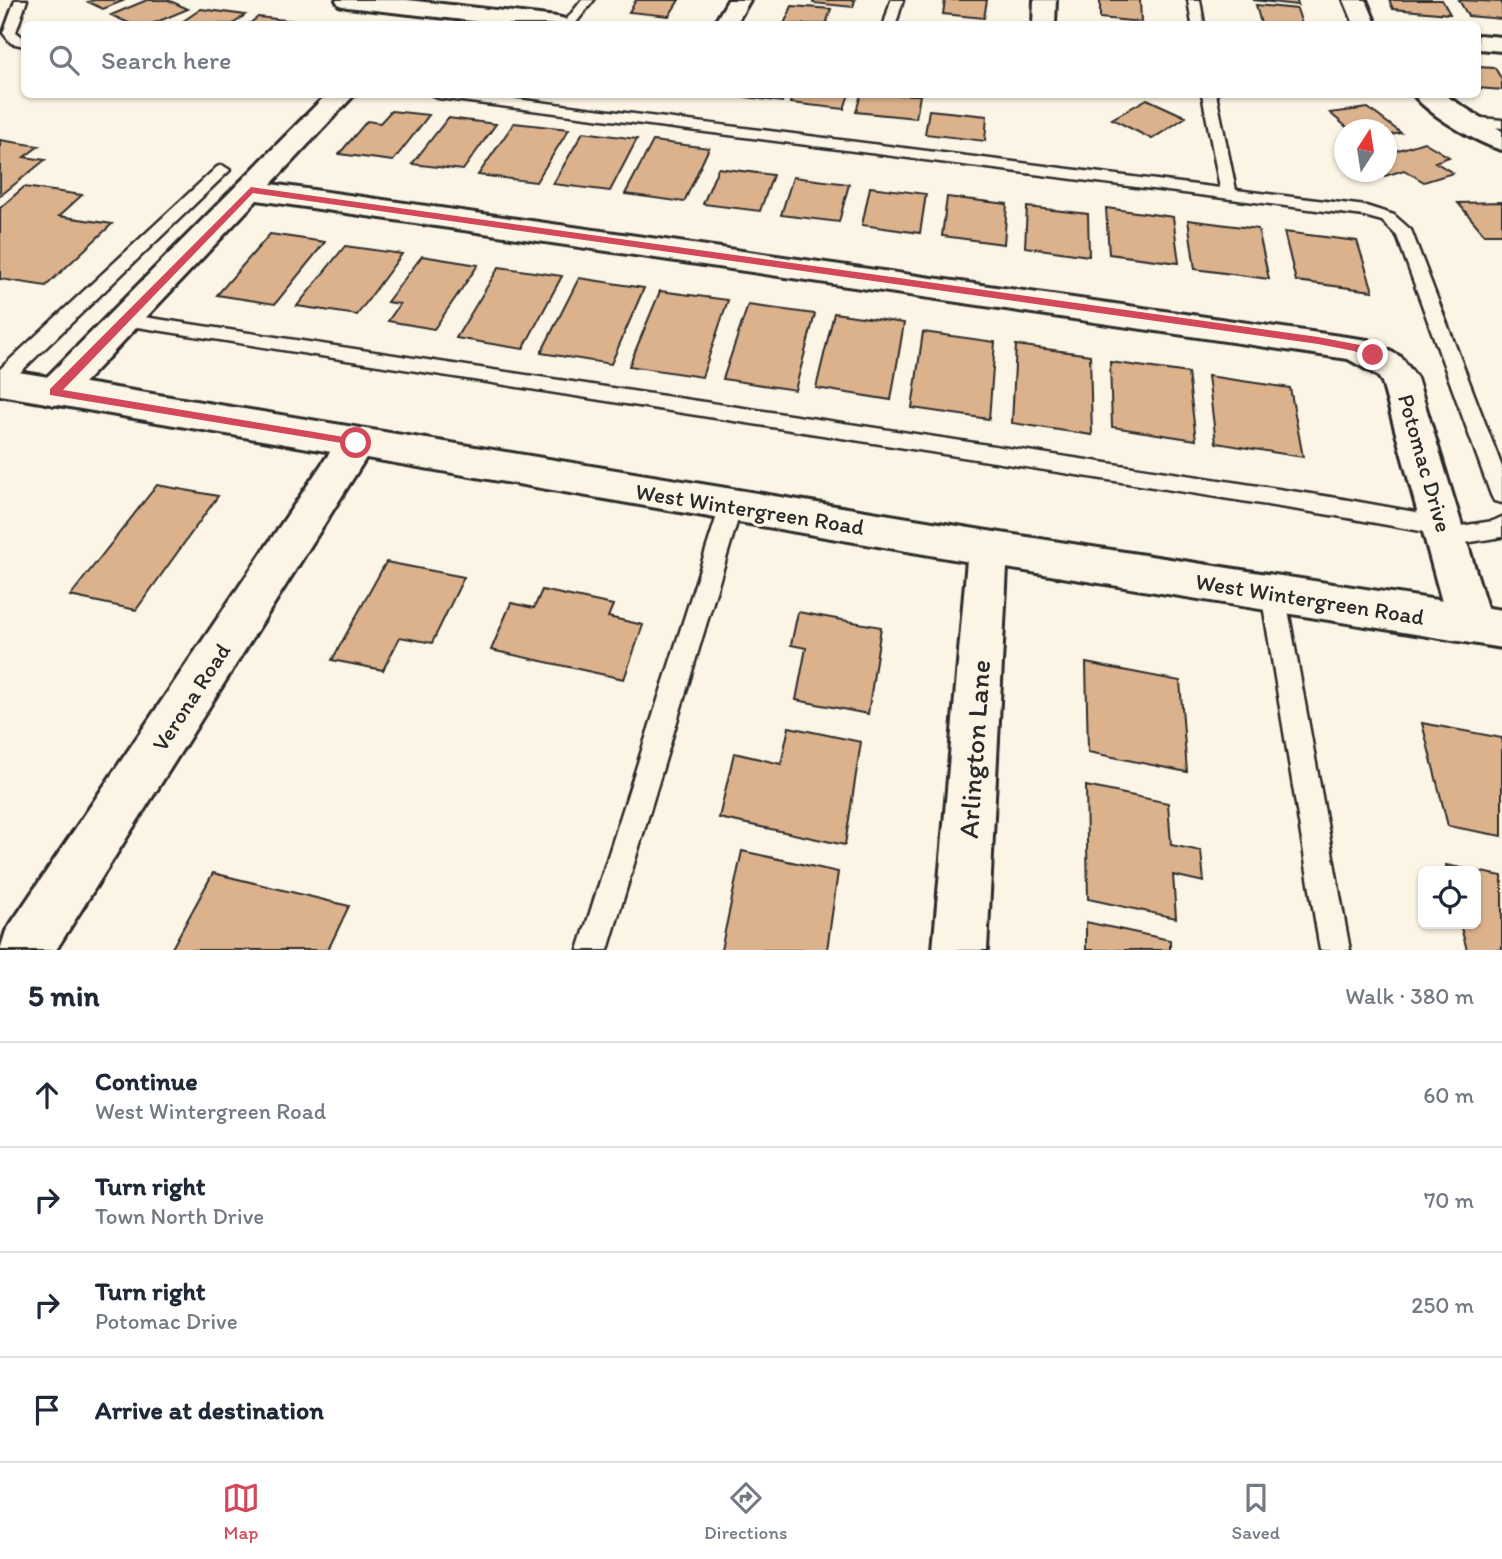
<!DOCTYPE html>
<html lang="en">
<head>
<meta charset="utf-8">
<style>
  body { margin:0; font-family:Itim,sans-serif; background:#f2f2f3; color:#1f2937 }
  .controls { position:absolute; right:21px; bottom:21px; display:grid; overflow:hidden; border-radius:10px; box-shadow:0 2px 5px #0004 }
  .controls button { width:63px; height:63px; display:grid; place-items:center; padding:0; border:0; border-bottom:2px solid #e0e1e3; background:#fff; color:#1f2937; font:35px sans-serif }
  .compass { position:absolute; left:1334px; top:119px; width:63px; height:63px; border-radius:50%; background:#fff; box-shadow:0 2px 5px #0004; rotate:12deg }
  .stop { position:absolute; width:21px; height:21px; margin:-16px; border:5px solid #d1495b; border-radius:50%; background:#fff }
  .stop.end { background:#d1495b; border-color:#fff; box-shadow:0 2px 7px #0008 }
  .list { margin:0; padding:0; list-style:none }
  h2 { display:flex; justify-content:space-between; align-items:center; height:91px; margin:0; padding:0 28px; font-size:30px }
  h2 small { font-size:23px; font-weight:400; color:#747a83 }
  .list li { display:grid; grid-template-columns:46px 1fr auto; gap:21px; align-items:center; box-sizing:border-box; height:105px; padding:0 28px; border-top:2px solid #e0e1e3 }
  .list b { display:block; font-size:26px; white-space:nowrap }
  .list p { margin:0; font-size:23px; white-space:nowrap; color:#747a83 }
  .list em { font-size:23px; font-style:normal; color:#747a83 }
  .icon { flex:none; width:38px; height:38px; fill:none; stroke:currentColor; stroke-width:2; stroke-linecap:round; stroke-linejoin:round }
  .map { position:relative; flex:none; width:1502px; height:950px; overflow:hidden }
  .search { position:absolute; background:#fff; box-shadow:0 2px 5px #0004; left:21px; right:21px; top:21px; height:77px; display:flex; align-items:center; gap:18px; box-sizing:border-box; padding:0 24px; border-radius:10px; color:#747a83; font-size:26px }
  .sheet { height:511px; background:#fff }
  nav { display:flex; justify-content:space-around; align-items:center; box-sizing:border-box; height:98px; border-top:2px solid #e0e1e3; background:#fff; font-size:19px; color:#747a83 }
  nav a { display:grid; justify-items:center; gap:4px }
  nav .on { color:#d1495b }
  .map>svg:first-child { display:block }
  .building { fill:#dcb28d; stroke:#2b2b2b; stroke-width:2 }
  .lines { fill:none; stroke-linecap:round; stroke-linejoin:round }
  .lane-casing { stroke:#2b2b2b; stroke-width:5 }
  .street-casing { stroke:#2b2b2b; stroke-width:6 }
  .secondary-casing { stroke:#2b2b2b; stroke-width:6 }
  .lane { fill:#fcf5e5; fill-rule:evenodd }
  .street { fill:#fcf5e5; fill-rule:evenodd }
  .secondary { fill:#fcf5e5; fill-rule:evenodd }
  .route { fill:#d1495b }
  .labels { text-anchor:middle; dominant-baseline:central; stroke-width:6; stroke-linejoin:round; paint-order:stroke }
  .street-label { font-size:23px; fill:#2b2b2b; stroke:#fcf5e5 }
  .near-street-label { font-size:28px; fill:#2b2b2b; stroke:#fcf5e5 }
</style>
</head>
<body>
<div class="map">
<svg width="1502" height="950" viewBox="0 0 1502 950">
  <rect width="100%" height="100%" fill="#fcf5e5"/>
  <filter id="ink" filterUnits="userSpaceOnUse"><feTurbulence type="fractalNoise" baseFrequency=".0143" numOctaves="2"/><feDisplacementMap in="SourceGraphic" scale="14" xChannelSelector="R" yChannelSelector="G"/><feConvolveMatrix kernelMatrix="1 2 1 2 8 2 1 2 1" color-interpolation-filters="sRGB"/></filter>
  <g filter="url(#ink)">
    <path class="building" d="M94,0h31l-22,9 -15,-7z
      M147,0h21l20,9 -36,15h-21l-20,-9z
      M636,0h43l-10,16 -40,-4z
      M814,0h41l-2,7 -40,-4z
      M945,0h42l-3,18 -41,-4z
      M1100,0h40l1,22 -41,-4z
      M1297,0l1,5 -45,-5z
      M1389,0h53l8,14 -57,-5z
      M1459,0l43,2v17l-34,-3z
      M1256,5l41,4 5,15h-41z
      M792,6l39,3 -5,15h-42z
      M201,9l44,6 -12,9h-54z
      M258,17l46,5 -3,2h-52z
      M1478,67l17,1 7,12v10l-24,-2z
      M725,94h59l-2,8z
      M793,94h56l-5,15 -54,-6z
      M861,94l59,1 -4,23 -60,-6z
      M1147,99l39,18 -34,22 -40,-20z
      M1368,108l33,25 -15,3v-6h-36l-20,-17z
      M929,110l58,6 -2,25 -60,-7z
      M391,111l38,4 -36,46 -54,-7 28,-33 13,2z
      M448,118l48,6 -33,46 -51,-6z
      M514,123l55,6 -33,53 -58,-7z
      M583,132l54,7 -27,52 -57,-7z
      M0,140l39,6 -15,11 21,3 -45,36z
      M653,141l56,7 -25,54 -59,-8z
      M1424,142l25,15 -14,5 18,11 -29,9 -20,-12 -19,6 -7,-4h8v-18z
      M718,168l55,7 -13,36 -57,-7z
      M793,177l56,7 -10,38 -58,-7z
      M24,187l58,8 -23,21 53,8 -66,62 -46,-7v-71z
      M870,187l56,7 -6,39 -58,-8z
      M947,197l60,7 -3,40 -62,-8z
      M1502,202v32h-18l-26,-31z
      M1027,207l61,7 1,42 -64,-9z
      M1106,208l67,9 6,46 -70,-9z
      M1188,220l70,9 11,50 -74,-10z
      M1284,232l73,9 16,50 -77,-10z
      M270,234l55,8 -50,62 -58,-9z
      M345,246l57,8 -45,61 -60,-9z
      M422,256l56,9 -44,64 -46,-8 12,-17 -13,-2z
      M499,267l63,9 -39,73 -67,-11z
      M579,278l65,10 -33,76 -70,-11z
      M660,291l68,9 -26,77 -73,-11z
      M748,305l67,9 -20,76 -72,-11z
      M834,313l70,10 -13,77 -75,-12z
      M923,332l72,10 -6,77 -77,-11z
      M1016,345l74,10 2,80 -80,-12z
      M1110,362l78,11 8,67 -84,-13z
      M1208,376l82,12 13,69 -87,-14z
      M157,485l61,11 -82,114 -66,-14z
      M386,562l78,15 -32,66 -32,-6 -17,33 -51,-10z
      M542,590l71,15 -5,12 35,8 -19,54 -133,-29 20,-47 23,5z
      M798,612l83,15 -13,87 -72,-14 10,-52 -15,-3z
      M1086,663l94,18 7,91 -99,-20z
      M1422,723l80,15v98l-54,-10z
      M789,727l72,15 -16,103 -126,-27 15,-65 47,11z
      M1086,786l82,17 3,42 30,6 3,31 -31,-7 3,43 -88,-19z
      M742,851l96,21 -11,78h-106z
      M1446,865l56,11v74h-35l-7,-26h16v-53h-29z
      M213,873l136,33 -21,44h-157z
      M1086,922l84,18v10h-84z"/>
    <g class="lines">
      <defs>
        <path id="lane" d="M15,0h12l-11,32 8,6v8l-13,-3 -8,-10z
          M582,0h12l-19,24h-12z
          M891,0h12l-7,24h-12z
          M1188,0h12l4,24h-12z
          M431,94h45l744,94 -18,-94h14l20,96 130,16 28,9 17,15 91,237v36l-8,-2 -3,-6 -94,-259 -15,-15 -18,-5 -926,-118z
          M1462,116l40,4v8l-45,-5 -2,-3 2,-3z
          M222,165l8,5 -3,3 -220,212 -7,2v-18l217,-202z
          M124,314l1213,184 106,19 8,3 3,7 39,-6 9,-4v20l-56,9 -8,-3 -3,-6 2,-3 -100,-18 -1219,-192 -3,-4 3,-4z
          M731,497l8,3 3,6 -134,444h-30l142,-444 3,-6z
          M1273,583l8,3 4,7 65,357h-30l-59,-357 4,-7z"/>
        <path id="street" d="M336,0h71l150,17 8,2 4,5h-69l-153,-17 -8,-2z
          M728,0h22l-14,24h-22z
          M1034,0h22l-1,24h-22z
          M1344,0h22l10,24h-22z
          M1478,35l24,2v14l-24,-2z
          M327,94h28l-84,90 1097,156 33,17 16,21 75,246 -7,13 -15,6 -15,-6 -7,-13 -66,-242 -5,-7 -29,-16 -1091,-159 -190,201 -13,4 -13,-4 -5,-9 5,-9z
          M1413,94h30l59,37v19c-23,-6 -75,-36 -89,-56z
          M356,429l13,4 6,10 -6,10 -313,497h-56l6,-19 337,-498z
          M988,531l14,5 6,12 -21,402h-54l35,-402 6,-12z"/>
        <path id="secondary" d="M0,369l988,162 514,79v38l-514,-83 -988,-170z"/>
      </defs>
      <use href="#lane" class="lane-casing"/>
      <use href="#street" class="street-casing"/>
      <use href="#secondary" class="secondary-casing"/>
      <use href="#lane" class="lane"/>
      <use href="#street" class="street"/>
      <use href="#secondary" class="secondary"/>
    </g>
  </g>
  <path class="route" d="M251,187l1067,150 42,8 18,10 -5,4 -19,-8 -36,-7 -1065,-151 -190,197 293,49 5,4 -1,3 -310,-51v-6z"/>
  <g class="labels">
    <g class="street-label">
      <text transform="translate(1425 463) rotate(74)">Potomac Drive</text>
      <text transform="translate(750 509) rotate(9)">West Wintergreen Road</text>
      <text transform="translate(1310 599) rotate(9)">West Wintergreen Road</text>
      <text transform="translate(191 697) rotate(-57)">Verona Road</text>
    </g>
    <g class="near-street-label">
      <text transform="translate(974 749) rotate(-86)">Arlington Lane</text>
    </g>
  </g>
</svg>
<div class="controls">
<button><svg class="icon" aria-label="locate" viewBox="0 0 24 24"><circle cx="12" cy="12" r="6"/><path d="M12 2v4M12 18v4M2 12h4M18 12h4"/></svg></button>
</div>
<svg class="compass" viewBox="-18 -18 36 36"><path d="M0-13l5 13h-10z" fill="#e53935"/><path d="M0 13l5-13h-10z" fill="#747a83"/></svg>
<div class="stop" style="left:356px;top:443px"></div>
<div class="stop end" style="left:1373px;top:355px"></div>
<div class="search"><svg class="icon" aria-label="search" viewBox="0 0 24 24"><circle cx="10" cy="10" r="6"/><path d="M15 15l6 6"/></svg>Search here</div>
</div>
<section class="sheet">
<h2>5 min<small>Walk · 380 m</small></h2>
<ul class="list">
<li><svg class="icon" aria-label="ahead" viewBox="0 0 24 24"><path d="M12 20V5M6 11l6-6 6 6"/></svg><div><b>Continue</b><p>West Wintergreen Road</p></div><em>60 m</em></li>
<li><svg class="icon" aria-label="right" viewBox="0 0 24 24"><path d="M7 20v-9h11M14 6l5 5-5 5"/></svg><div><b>Turn right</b><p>Town North Drive</p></div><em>70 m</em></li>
<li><svg class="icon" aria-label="right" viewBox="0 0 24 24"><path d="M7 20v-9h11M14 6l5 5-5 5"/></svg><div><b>Turn right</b><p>Potomac Drive</p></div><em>250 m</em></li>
<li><svg class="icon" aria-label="arrive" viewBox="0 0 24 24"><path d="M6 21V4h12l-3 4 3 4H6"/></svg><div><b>Arrive at destination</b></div></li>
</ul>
</section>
<nav>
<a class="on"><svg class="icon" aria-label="map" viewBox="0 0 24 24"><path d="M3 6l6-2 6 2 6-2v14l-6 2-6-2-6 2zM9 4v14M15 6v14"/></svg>Map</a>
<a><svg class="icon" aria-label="directions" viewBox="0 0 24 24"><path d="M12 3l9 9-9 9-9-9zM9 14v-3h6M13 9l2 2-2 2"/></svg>Directions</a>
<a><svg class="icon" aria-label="saved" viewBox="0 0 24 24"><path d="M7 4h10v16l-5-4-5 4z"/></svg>Saved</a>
</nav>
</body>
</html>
